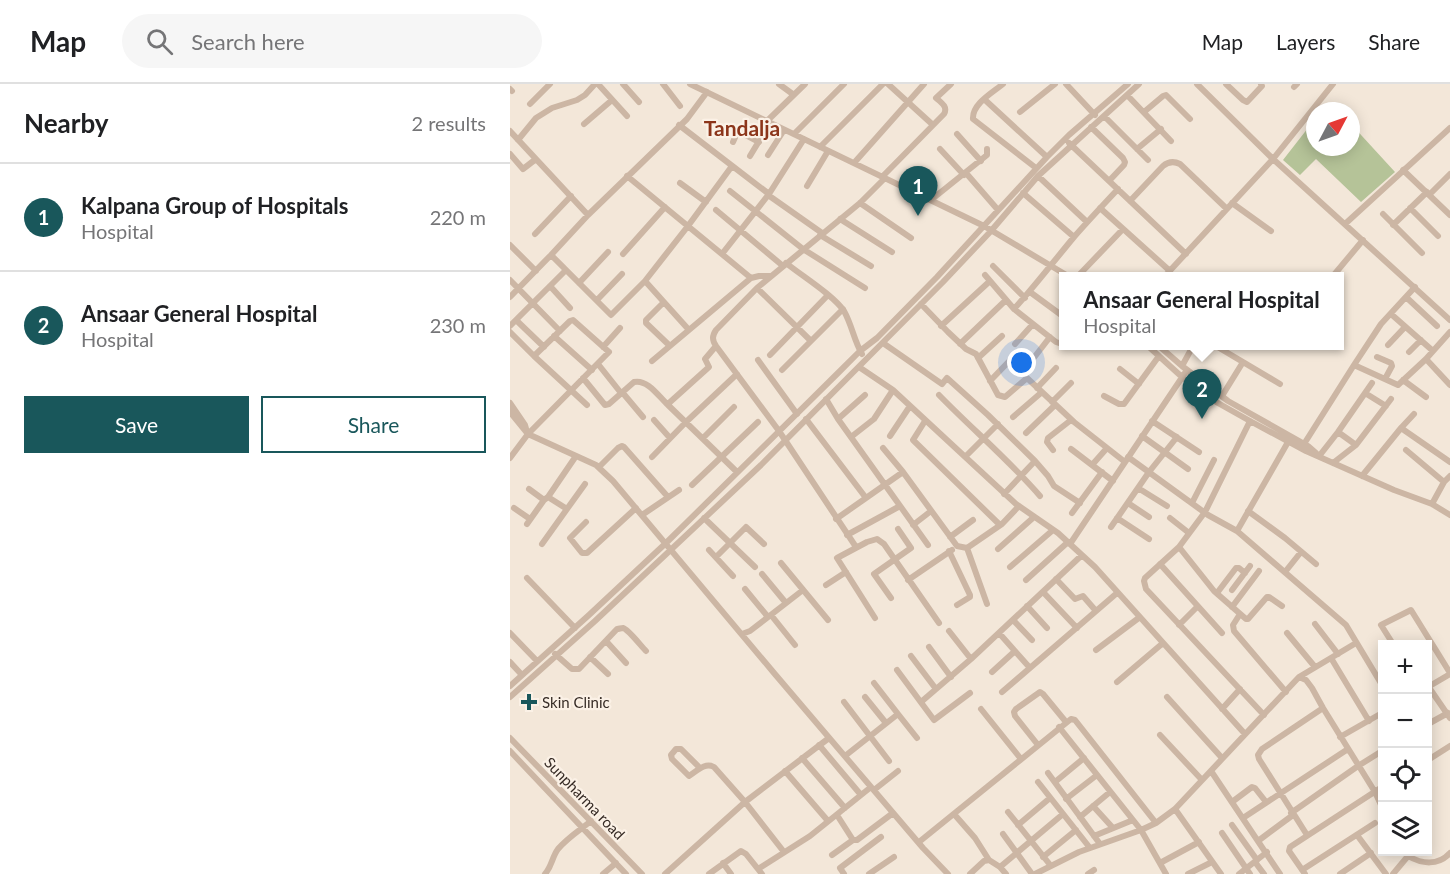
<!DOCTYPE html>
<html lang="en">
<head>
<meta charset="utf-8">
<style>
  body { margin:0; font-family:Lato,sans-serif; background:#f6f6f6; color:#202124 }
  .controls { position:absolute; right:18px; bottom:18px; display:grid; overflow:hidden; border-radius:0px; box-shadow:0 3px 15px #0003 }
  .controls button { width:54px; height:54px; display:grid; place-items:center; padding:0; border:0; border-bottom:2px solid #e0e0e0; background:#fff; color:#202124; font:30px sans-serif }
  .compass { position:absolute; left:796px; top:18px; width:54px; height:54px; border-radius:50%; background:#fff; box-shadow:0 3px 15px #0003; rotate:49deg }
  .you { position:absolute; left:512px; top:279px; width:21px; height:21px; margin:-15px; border:4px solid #fff; border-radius:50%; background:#1a73e8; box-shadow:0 0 0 9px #1a73e833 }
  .badge { display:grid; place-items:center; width:39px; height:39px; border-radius:50%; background:#19575b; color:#fff; font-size:20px; font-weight:700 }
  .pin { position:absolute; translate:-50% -50px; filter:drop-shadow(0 2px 3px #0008) }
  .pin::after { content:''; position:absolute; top:32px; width:21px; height:18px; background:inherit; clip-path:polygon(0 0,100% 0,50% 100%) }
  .popup { position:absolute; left:549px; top:188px; width:285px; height:78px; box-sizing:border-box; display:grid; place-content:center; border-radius:0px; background:#fff; filter:drop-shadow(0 2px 4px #0005); font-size:20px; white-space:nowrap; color:#757577 }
  .popup b { font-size:22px; color:#202124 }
  .popup::after { content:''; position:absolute; left:50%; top:100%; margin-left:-12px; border:12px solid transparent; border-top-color:#fff }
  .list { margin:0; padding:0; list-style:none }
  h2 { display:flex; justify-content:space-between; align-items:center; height:78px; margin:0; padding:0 24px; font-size:26px }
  h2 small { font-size:20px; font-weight:400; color:#757577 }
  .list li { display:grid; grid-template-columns:39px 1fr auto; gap:18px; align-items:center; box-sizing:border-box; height:108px; padding:0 24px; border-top:2px solid #e0e0e0 }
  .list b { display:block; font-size:22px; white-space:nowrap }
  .list p { margin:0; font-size:20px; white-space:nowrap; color:#757577 }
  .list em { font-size:20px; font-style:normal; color:#757577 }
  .actions { display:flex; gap:12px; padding:18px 24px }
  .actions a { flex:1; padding:14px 0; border:2px solid #19575b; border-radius:0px; text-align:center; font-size:21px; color:#19575b }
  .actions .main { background:#19575b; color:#fff }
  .icon { flex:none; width:33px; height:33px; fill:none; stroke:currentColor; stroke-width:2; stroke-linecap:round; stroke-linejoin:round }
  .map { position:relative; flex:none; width:940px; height:790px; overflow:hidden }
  header { display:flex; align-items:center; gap:36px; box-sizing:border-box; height:84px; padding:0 30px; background:#fff; border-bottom:2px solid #e0e0e0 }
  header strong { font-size:28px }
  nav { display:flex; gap:33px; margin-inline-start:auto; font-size:21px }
  .search { width:420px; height:54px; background:#f6f6f6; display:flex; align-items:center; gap:15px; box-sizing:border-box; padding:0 21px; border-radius:33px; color:#757577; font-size:22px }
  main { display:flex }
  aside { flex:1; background:#fff }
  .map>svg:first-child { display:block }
  .green { fill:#b5c398 }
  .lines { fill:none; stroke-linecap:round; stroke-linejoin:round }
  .minor { stroke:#ccb6a4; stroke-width:6 }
  .poi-dot { fill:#19575b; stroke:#fbf1e6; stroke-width:2 }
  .labels { text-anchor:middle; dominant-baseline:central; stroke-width:4.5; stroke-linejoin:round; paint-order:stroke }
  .poi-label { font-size:15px; fill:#372c26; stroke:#fbf1e6; text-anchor:start }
  .street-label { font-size:15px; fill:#372c26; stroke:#fbf1e6 }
  .district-label { font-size:21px; font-weight:bold; fill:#8c351a; stroke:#fbf1e6 }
</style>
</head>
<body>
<header>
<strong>Map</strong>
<div class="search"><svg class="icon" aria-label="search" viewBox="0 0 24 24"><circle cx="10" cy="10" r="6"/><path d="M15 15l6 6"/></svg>Search here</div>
<nav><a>Map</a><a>Layers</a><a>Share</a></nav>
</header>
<main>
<aside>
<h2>Nearby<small>2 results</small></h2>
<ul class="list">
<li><span class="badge">1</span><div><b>Kalpana Group of Hospitals</b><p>Hospital</p></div><em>220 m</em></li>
<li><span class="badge">2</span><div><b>Ansaar General Hospital</b><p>Hospital</p></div><em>230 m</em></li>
</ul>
<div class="actions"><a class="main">Save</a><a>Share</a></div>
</aside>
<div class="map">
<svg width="940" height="790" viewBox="0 0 940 790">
  <rect width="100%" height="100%" fill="#f3e7d9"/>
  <path class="green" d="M805,35v28h36v-23l44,48 -34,30 -45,-43 -16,16 -17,-15z"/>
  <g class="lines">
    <path class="minor" d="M88,0l29,32
      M113,0l16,18
      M153,0l17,22
      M180,0l294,142 84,50
      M269,0l15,11
      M378,0l45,41
      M493,0c-11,9 -31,20 -30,35l63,49
      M556,0l29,31
      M687,0l76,75 177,161
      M716,0l17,16 4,2 15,-16 -1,-2
      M784,3l3,-3
      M0,5l2,2
      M617,11l44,46
      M474,15l63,58
      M20,20l20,-20
      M510,28l35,-28
      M634,28l19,-16 3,-1 24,24
      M594,32l44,44
      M256,38l39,-38
      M74,40l28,-24
      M169,41l90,69 -47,60
      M581,43l32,31 2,4 -1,3 -15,16
      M0,47l78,84
      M284,50l50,-50
      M447,50l24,27
      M8,56l18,-22 16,-10 25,-8 8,-5 10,-11
      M223,58l4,-9 3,-1 19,10
      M559,59l117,111
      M310,63l63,-63
      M430,65l24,26
      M627,65l24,-20
      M0,70l13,15 13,-10
      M258,71l16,-25
      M240,72l20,-33
      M344,79l70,-79
      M893,86l47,45
      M456,89l32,37
      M117,92l124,102
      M528,92l49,46
      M372,93l62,-63c4,-7 -2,-11 -8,-16l15,-14
      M170,99l26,19
      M297,102l21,-35
      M220,107l73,58 62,39
      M513,109l51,44
      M259,110l35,-55
      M258,111l54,38
      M919,111l21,-21
      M421,116l56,-45v-6
      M620,117l33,-35c6,-5 11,-5 17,-2l47,45
      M350,119l51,35
      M722,119l39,28
      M590,124l70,63
      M900,124l28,28
      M206,126l67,56
      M873,130l39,39
      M330,135l52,33
      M835,140l105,-96
      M883,141l34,-33
      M25,150l36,-38
      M310,151l51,31
      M0,161l26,26
      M113,170l42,-47
      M41,171l60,60 34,-34
      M276,179c16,13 47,32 58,48 8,14 10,30 18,43
      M483,182l32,32
      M475,191l29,34
      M568,192l45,-47
      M655,192l108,-117 60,-75
      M823,192l30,-36
      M0,196l50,51
      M69,199l29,-31
      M40,202l20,22
      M247,204l54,53 32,-32
      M520,208l34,25
      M0,213l41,-42 37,-40 99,-96 20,-27
      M896,213l31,29
      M87,216l25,-26
      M154,218l-18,18v3l24,23
      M411,220l27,28 18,17 10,5 22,41 7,2 22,-19 47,44 51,40
      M881,230l42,37
      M6,236l28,27
      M0,242l56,-56
      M431,242l49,-45
      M179,246l-44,-49 43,-55 44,-60
      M0,248l24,24 53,49
      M44,252l38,34
      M373,259l59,41 5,-6 41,37 47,46 13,15 6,10 26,17
      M450,260l46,-44
      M505,260l18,-20
      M552,260l-6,-2 -42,-33c21,-23 40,-48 60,-72 14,-16 29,-32 44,-48
      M878,261l17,-18
      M206,262l-11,13 4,8 -40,36 -1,2 69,67
      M638,262l34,31 36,26 32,18 56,30 88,39 38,14 18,11
      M649,262l23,20 46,35 80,45 8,7
      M706,262l64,38
      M93,263l17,-19
      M899,268l12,-12
      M260,271l58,-60
      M867,273l14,6 1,3 -7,13
      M468,274l24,-22
      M916,275l24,26
      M248,276l39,54
      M142,277l99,-83 8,-2h11
      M88,280l23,29
      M519,280l21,-27
      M844,281l44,20 28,-26 24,-27
      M672,282l11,-20
      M349,283l34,23 123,114 42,29 37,34 150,167
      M610,285l19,15
      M272,286l29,-29
      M73,294l22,27 4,-1 25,-22c14,-3 25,15 34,23
      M893,296l23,17
      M480,297l27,-28
      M527,304l19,-20
      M112,308l21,25
      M855,309l21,13
      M429,311c33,34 70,65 101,101
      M594,312l15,8h5l35,-48
      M712,312l21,-34
      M316,315l12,20 90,126
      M542,318l19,-19
      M0,319l15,22 2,7
      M0,328l18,22 68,31 17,16 161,192 149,175 25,26
      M503,333l29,-25
      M296,335l60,79 37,-26 54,74 10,2 35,-24 17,-18
      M328,335l27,-24
      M144,336l16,18
      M415,337l-12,19 87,85
      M642,337l47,31
      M740,337l-45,91 -26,35 -34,31 -1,3 2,8 118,126
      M891,344l49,34
      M828,348l18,13
      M516,349l29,-28
      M380,352l20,-30
      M632,352l46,33
      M341,353l23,-18 19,-29
      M193,354l31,-31
      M794,360l50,-79 27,-41 34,-37
      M373,364l20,24
      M561,365l42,32
      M543,366l-6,-8 1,-4 23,-18
      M896,366l38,32
      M810,371l18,-23 34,-49
      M142,373l34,-35 51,-48
      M455,373l33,-33
      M618,373l80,58 29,16 109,94 36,60
      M0,374l18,-24 81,-82 -36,-32 -3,1 -36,35
      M823,379l23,-18 35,-46
      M582,381l15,-17
      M89,383l19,-19 4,-2 2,1 44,50
      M852,392l39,-48 13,-14
      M182,401l66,-63
      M628,404l29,18
      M19,405l15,11
      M494,410l31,-33
      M38,413l28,-41
      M618,419l21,14
      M682,419l22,-43
      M922,420l12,-22 6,-6
      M4,424l16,11
      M738,427l37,27 31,26
      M562,429l30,-41
      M132,431l37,-25
      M194,434l51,49
      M607,434l32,21
      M660,434l19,15
      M326,435l30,-21
      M76,438l-16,16 12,15h5l49,-45
      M17,440l17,-24 4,-3 19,12 18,-25
      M403,441l18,-14
      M601,443l38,-55 28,-35
      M727,447l51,-89
      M337,451l53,-29
      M440,453l23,-17
      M32,460l25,-35
      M560,460l117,-174
      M346,463l-77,-116 -63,-85c-4,-6 -4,-10 0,-16l41,-42 103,-85 25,-25
      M669,463l35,44 32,28h2l19,-22h2l13,9
      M457,464l20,56
      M488,465l36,-32
      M199,466l24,26
      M439,467l21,44v2l-13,8
      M206,473l30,-30 18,17
      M271,479l47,57
      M650,480l62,69
      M500,483l43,-37
      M775,488l16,-20
      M252,490l24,29
      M17,494l48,50
      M546,495l19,20 8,-3 13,15
      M398,496l44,-30
      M516,496l42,-38
      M316,501l20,-13
      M235,505l23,28
      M722,506l18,-24
      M533,508l34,36
      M707,509l19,-25h3l6,5
      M381,514l-17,-24 37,-26 -13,-19
      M517,522l20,22
      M722,523l27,-36
      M730,530l-7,11 1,6 52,61
      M261,531l24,30
      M365,534l-38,-60 30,-16 10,-3 7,5 55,79
      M503,536l19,20
      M805,540l23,30
      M669,541l18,-18
      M439,547l22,28
      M0,549l27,28
      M489,549l31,35
      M777,549l28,34
      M232,550l8,-3 53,-41
      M96,557l20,22
      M883,560l-12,-19 30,-15 39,63
      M419,563l22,30
      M586,566l44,-33
      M45,570l17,15h7l38,-40c2,0 4,-1 6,-1 5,1 18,18 23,23
      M401,572l25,33
      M80,573l18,17
      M821,574l38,63
      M0,578l12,13
      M387,586l37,50 36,-27
      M482,588l23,-21
      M789,593l7,3 6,8 11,20 52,84 7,15
      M607,598l46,-39
      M364,599l24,31
      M0,602l79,-71 77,-72 172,-170 22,-22 17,-13 60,-61 110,-120 22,-22 59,-51
      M918,602l22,32
      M918,603l22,-13
      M492,608l115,-99
      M0,613l85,-76 166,-156 182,-183 48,-51 47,-55 101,-92
      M355,613l21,26
      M657,613l55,61
      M334,618l45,59
      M411,618l50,-43 111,-104
      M471,625l40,50
      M712,625l18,-20
      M918,640l20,-11
      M549,643l82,103 25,44
      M650,651l42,45
      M830,653l42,-24
      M0,654l132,136
      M309,661l42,50
      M528,661l-23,-29 -1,-4 2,-3 24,-17 3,2 23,28
      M0,667l116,123
      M335,672l53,-42 19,24
      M292,674l43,50
      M918,676l22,-14
      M190,684l-19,-19h-5l-5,6 1,4 17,17c8,-5 16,-14 25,-9l31,35 39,50
      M275,687l43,50
      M701,687l69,103
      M538,689l52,71
      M528,698l52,66
      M545,698l29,-24
      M364,706l24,-19
      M556,715l31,-24
      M722,718l20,-15 3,1 11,14
      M583,722l20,22
      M665,725l46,65
      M498,728l43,54
      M781,729l67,-47 24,-15
      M444,730l21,24 14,22
      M327,731l16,25h4l36,-27
      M570,733l30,-25
      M733,734l105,-69
      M508,741l32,-27
      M722,741l25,35
      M712,749l28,41
      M493,750l29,40
      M797,751l-48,-76 -1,-4 4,-6 61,-41
      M847,751l29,39
      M584,752l39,-16
      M748,757l35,-26
      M409,758l152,-123 4,1 81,103
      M322,771l21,-15
      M898,772c14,8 30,10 42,-3
      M533,773l33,-27
      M745,778l9,12
      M213,779l8,11
      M650,779l39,-21
      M490,783l63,-53
      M248,785l52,-33 61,-49
      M792,786l73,-47
      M35,790c7,-8 7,-17 13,-25 9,-11 22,-19 33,-28
      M93,790l13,-11
      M155,790l80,-72 84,-64
      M199,790l32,-23 5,3 16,20
      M334,790l-4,-6 41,-31
      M359,790l25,-17
      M460,790l14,-13 5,-1 11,7 6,7
      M525,790l44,-22 62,-22 15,-7 19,-14 124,-132 57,-34
      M578,790l6,-4
      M678,790l24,-12
      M729,790l28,-22
      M795,790l-16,-23 1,-4 92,-60
      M830,790l31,-21
      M883,790l15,-18 -3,-4"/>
  </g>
  <path class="poi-dot" d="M16 609h6v6h6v6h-6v6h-6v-6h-6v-6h6z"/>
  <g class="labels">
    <g class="poi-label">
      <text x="32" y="618">Skin Clinic</text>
    </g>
    <g class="street-label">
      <text transform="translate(75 714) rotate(46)">Sunpharma road</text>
    </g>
    <g class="district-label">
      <text x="232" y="43">Tandalja</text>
    </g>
  </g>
</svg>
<div class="controls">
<button>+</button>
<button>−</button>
<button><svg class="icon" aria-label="locate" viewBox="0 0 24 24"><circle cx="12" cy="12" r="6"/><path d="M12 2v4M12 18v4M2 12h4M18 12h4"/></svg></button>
<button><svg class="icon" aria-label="layers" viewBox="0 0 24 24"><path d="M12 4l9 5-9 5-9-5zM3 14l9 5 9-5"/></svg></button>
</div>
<svg class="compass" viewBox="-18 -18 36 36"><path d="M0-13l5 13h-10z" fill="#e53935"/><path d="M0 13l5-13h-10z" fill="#757577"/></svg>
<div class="you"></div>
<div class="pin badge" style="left:408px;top:132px">1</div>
<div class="pin badge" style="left:692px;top:335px">2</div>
<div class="popup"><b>Ansaar General Hospital</b>Hospital</div>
</div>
</main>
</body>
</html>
